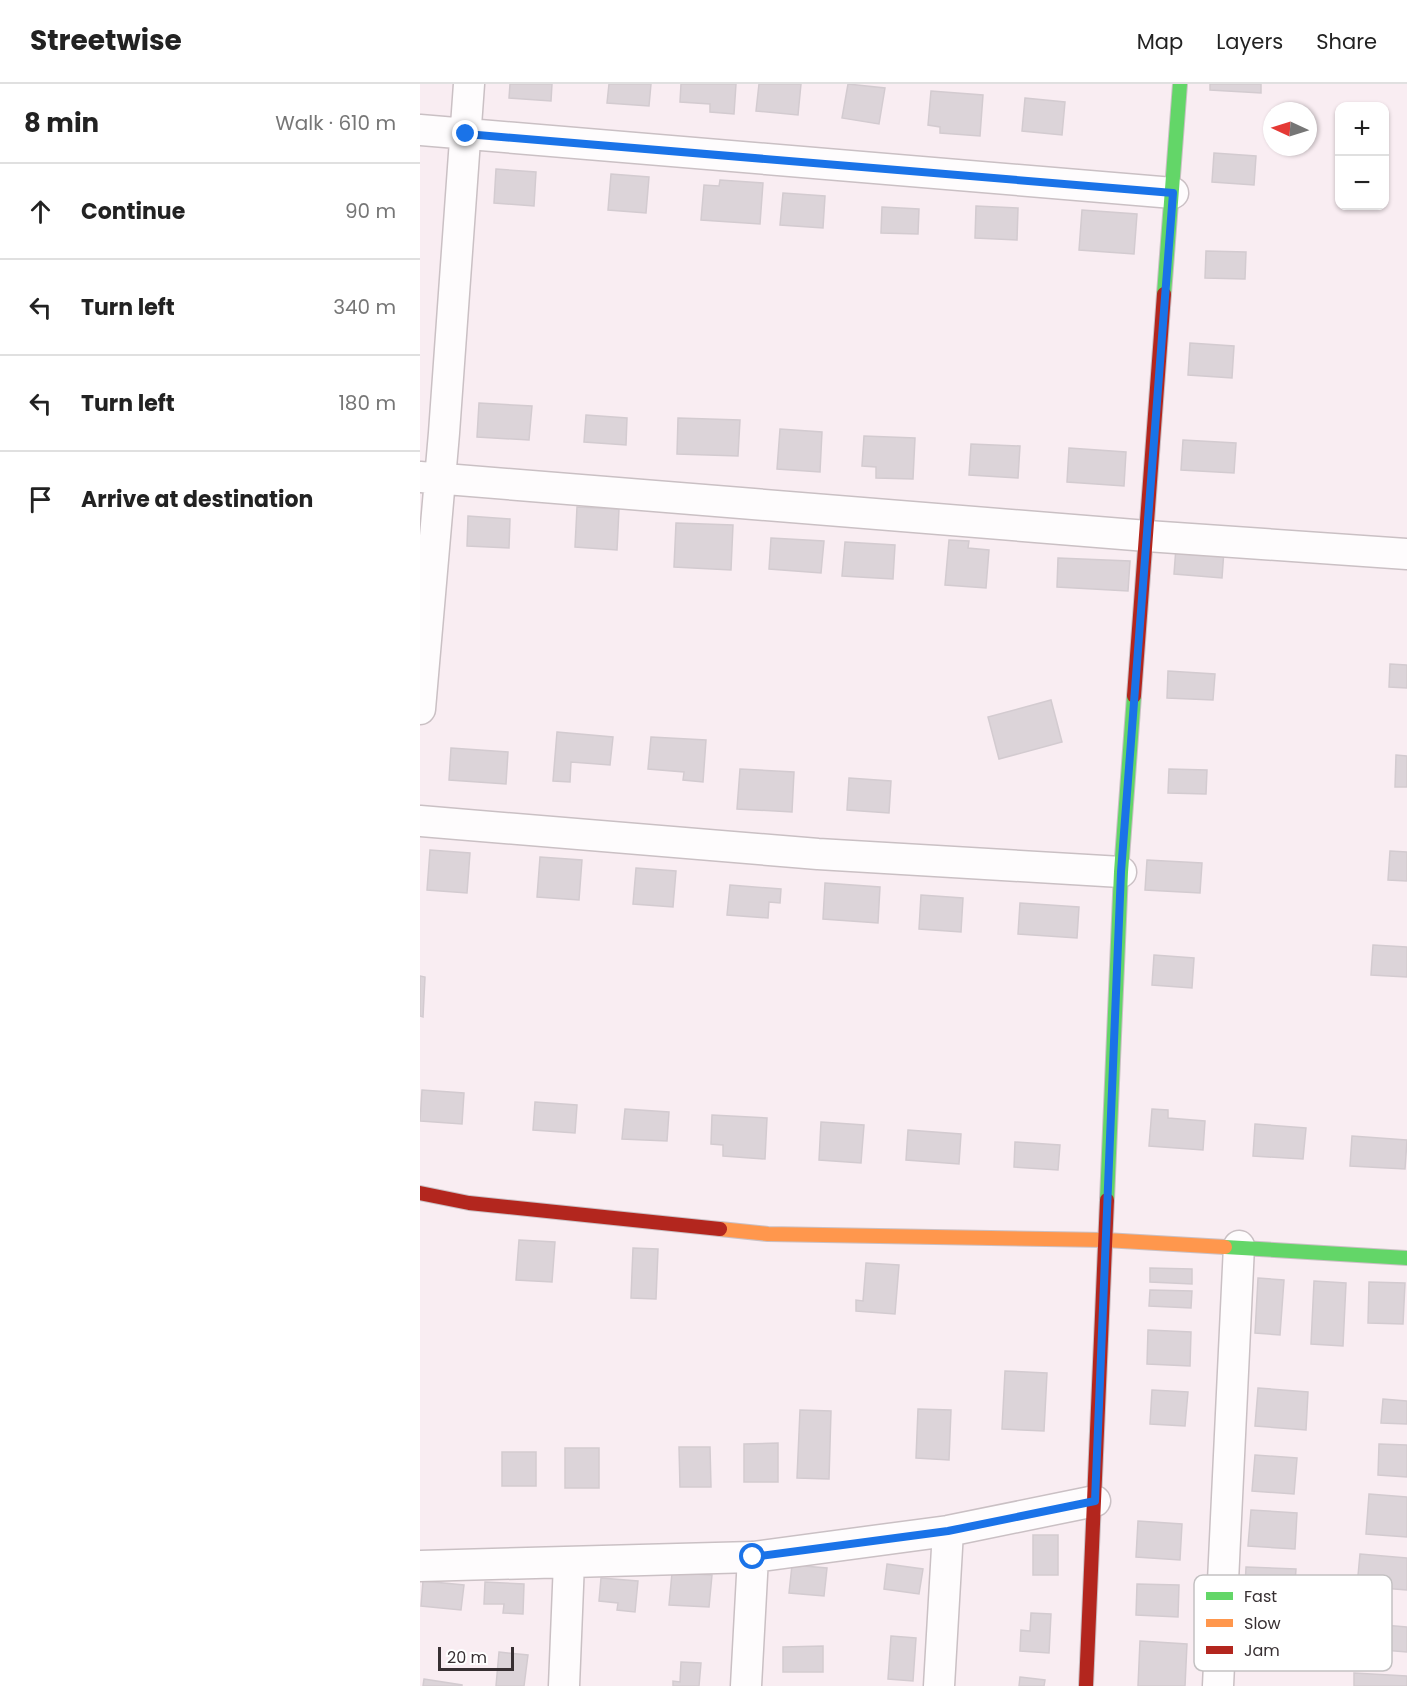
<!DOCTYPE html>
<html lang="en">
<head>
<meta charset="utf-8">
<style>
  body { margin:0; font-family:Poppins,sans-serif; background:#f2f2f2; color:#222 }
  .controls { position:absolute; right:18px; top:18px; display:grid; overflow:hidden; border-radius:12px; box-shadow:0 2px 4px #0004 }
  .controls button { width:54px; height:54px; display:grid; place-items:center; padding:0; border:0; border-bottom:2px solid #e0e0e0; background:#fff; color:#222; font:30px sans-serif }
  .compass { position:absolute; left:843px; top:18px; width:54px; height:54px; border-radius:50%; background:#fff; box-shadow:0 2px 4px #0004; rotate:274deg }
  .scale { position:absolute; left:18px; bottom:15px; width:76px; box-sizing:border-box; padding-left:6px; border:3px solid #372f32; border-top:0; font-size:16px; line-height:21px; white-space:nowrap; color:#372f32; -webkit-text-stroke:4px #fff; paint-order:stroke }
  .stop { position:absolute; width:18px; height:18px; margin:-14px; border:4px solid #1a73e8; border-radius:50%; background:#fff }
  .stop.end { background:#1a73e8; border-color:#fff; box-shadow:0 2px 6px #0008 }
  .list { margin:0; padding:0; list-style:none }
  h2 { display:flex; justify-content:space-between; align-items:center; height:78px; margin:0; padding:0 24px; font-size:26px }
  h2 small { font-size:20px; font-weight:400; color:#767676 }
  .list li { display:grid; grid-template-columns:39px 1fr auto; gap:18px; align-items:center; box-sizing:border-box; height:96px; padding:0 24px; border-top:2px solid #e0e0e0 }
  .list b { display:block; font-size:22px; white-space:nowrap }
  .list em { font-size:20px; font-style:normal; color:#767676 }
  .icon { flex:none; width:33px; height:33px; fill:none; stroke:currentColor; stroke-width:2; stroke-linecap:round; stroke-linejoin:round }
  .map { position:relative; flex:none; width:987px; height:1602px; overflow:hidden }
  header { display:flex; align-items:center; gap:36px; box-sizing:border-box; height:84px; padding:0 30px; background:#fff; border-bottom:2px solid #e0e0e0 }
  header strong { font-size:28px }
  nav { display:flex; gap:33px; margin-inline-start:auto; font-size:21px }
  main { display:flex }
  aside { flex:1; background:#fff }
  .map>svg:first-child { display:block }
  .building { fill:#dcd4d9; stroke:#d3cbd0; stroke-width:1.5 }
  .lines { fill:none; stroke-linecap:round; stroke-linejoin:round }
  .street-casing { stroke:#cac0c4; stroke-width:33 }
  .fast-casing { stroke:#cac0c4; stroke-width:16 }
  .slow-casing { stroke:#cac0c4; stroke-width:16 }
  .jam-casing { stroke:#cac0c4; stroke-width:16 }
  .street { stroke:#fefcfd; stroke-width:30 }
  .fast { stroke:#63d668; stroke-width:14 }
  .slow { stroke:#ff974d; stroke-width:14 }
  .jam { stroke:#b3261e; stroke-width:14 }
  .route { stroke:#1a73e8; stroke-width:8 }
  .key { fill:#fff; stroke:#c3c1c2; stroke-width:1.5 }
  .key-label { font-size:16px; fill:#372f32 }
</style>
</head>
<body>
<header>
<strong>Streetwise</strong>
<nav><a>Map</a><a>Layers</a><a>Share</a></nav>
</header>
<main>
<aside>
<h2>8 min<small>Walk · 610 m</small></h2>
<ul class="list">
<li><svg class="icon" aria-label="ahead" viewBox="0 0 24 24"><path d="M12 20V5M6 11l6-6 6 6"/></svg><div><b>Continue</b></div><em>90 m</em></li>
<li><svg class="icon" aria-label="left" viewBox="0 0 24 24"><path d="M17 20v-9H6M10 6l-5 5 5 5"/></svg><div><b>Turn left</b></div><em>340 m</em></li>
<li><svg class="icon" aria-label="left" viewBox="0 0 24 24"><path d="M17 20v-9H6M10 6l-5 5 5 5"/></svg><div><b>Turn left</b></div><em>180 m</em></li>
<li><svg class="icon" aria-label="arrive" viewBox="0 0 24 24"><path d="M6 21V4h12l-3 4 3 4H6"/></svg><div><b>Arrive at destination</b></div></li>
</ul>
</aside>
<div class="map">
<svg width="987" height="1602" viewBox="0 0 987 1602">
  <rect width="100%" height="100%" fill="#f9edf2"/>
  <path class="building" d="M90,0h42l-1,17 -42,-3z
    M189,0h42l-2,22 -42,-3z
    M261,0h55l-2,30 -24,-2v-8l-30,-2z
    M339,0h42l-3,31 -42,-4z
    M428,0l37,4 -6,36 -37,-6z
    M790,0h51v9l-51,-3z
    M511,7l52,4 -3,41 -40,-3v-6l-12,-2z
    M605,14l40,4 -3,33 -40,-4z
    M794,69l42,3 -2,29 -42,-3z
    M76,85l40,3 -2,34 -40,-3z
    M191,90l38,3 -3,36 -38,-3z
    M300,96l43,3 -3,41 -59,-4 3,-35 15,1z
    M363,109l42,3 -2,32 -43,-3z
    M556,122l42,2 -1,32 -42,-2z
    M462,123l37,2 -1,25 -37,-1z
    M662,126l55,4 -3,40 -55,-4z
    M786,167l40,1 -1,27 -40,-1z
    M770,259l44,3 -2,32 -44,-3z
    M59,319l53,3 -3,34 -52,-3z
    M166,331l41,3 -1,27 -42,-3z
    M258,334l62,2 -2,36 -61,-2z
    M360,345l42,3 -2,40 -43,-3z
    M444,352l51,2 -2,41 -37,-1v-11l-14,-1z
    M763,356l53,3 -2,30 -53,-3z
    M551,360l49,2 -2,32 -49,-3z
    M649,364l57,4 -2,34 -57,-4z
    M157,423l42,2 -2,41 -42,-3z
    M48,432l42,3 -1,29 -42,-2z
    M256,439l57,2 -2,45 -57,-3z
    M351,454l53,3 -3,32 -52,-4z
    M529,456l20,1 -1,7 21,2 -3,38 -41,-3z
    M425,458l50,3 -2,34 -51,-3z
    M756,463l48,3 -2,28 -48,-4z
    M638,474l72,3 -2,30 -71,-4z
    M970,580l17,1v23l-18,-1z
    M748,587l47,3 -2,26 -46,-2z
    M631,616l11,42 -63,17 -11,-42z
    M137,648l56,5 -3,28 -39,-3 -1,20 -17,-1z
    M231,653l55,3 -3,42 -20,-2 1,-8 -36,-3z
    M31,664l57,4 -2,32 -57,-4z
    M976,671l11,1v31h-12z
    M320,685l54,3 -2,40 -55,-3z
    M749,685l38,1 -1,24 -38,-1z
    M429,694l42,3 -2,32 -42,-3z
    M10,766l40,3 -3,40 -40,-3z
    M970,767l17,1v29l-19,-1z
    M120,773l42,3 -3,40 -42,-3z
    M727,776l55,3 -2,30 -55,-3z
    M216,784l40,3 -3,36 -40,-3z
    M405,799l55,4 -2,36 -55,-4z
    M310,801l51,4 -1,14 -11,-1 -1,16 -41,-3z
    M501,811l42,3 -2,34 -42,-3z
    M600,819l59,4 -2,31 -59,-4z
    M953,861l34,2v30l-36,-2z
    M734,871l40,3 -2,30 -40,-3z
    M0,892l5,1 -2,40 -3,-1z
    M2,1006l42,3 -2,31 -42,-3z
    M115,1018l42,3 -2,28 -42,-3z
    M205,1025l44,3 -2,29 -45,-2z
    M732,1025l16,1v8l37,3 -2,29 -54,-4z
    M292,1031l55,3 -2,41 -42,-3v-11l-12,-1z
    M401,1038l43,3 -3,38 -42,-3z
    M835,1040l51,4 -3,31 -50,-3z
    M488,1046l53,4 -2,30 -53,-4z
    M932,1052l55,4 -2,29 -55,-3z
    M595,1058l45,3 -2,25 -44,-3z
    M99,1156l36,2 -3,40 -36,-2z
    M213,1164l25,1 -2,50 -25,-1z
    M446,1179l33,2 -4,49 -39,-3v-11l7,1z
    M730,1184l42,1v15l-42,-2z
    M838,1194l26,2 -4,55 -25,-2z
    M894,1197l32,2 -3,63 -32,-2z
    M949,1198l36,1 -2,41 -35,-1z
    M730,1206l42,1 -1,17 -42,-2z
    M728,1246l43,2 -1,34 -43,-2z
    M585,1287l42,2 -3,58 -42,-2z
    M838,1304l50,4 -2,38 -51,-4z
    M732,1306l36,2 -3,34 -35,-2z
    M963,1315l24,2v23l-26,-1z
    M498,1325l33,1 -2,50 -33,-2z
    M380,1326l31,1 -2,68 -32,-1z
    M358,1359v39h-34v-38z
    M959,1360l28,1v32l-29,-2z
    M259,1363h31l1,40h-31z
    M145,1364h34v40h-34z
    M82,1368h34v34h-34z
    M835,1371l42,3 -3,36 -42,-3z
    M949,1410l38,3v40l-41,-3z
    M831,1426l46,3 -2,36 -47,-3z
    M718,1437l44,3 -2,36 -44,-3z
    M613,1451h25v40h-25z
    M940,1470l47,4v32l-50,-4z
    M467,1480l36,5 -4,25 -35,-5z
    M372,1481l35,3 -3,28 -35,-3z
    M826,1483l50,2 -3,41 -49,-3z
    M252,1489l40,2 -3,32 -40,-2z
    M181,1494l37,3 -3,31 -18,-2 1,-7 -19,-2z
    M3,1497l41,4 -3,25 -40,-4z
    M65,1498l39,2 -1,30 -20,-1 1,-9h-20z
    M717,1500l42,1 -1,32 -42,-2z
    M611,1529l20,1 -2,39 -29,-2 1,-21 9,1z
    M940,1539l47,4v25l-48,-4z
    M471,1552l25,2 -3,43 -25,-2z
    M720,1557l47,3 -2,42h-47z
    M403,1562v26h-40v-25z
    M79,1568l29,3 -4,31h-28z
    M261,1578l20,1 -2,23h-26v-5l7,1z
    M934,1589l53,3v10h-53z
    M600,1593l25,3 -1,6h-25z
    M4,1595l38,6v1h-39z"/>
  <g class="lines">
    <defs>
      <path id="street" d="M0,46l753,63
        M0,393l727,59 260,18
        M0,625l24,-276 25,-349
        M0,737l398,33 303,18
        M0,1482l333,-9 195,-26 147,-30
        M144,1602l5,-124
        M326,1602l7,-129
        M519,1602l9,-155
        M798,1602l21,-440"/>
      <path id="fast" d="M744,210l16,-210
        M687,1116l14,-328 13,-176
        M805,1163l182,11"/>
      <path id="slow" d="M300,1145l48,5 337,6 120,7"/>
      <path id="jam" d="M714,612l30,-402
        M0,1109l49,10 251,26
        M666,1602l21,-486"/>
    </defs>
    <use href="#street" class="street-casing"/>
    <use href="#fast" class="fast-casing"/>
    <use href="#slow" class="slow-casing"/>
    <use href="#jam" class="jam-casing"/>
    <use href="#street" class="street"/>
    <use href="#fast" class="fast"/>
    <use href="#slow" class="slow"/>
    <use href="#jam" class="jam"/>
  </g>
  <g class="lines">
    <path class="route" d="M46,50l707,59 -52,679 -26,629 -147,30 -195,26"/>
  </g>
  <rect x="774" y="1491" width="198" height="96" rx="9" class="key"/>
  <rect x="786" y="1508" width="27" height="8" fill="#63d668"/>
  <rect x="786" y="1535" width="27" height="8" fill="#ff974d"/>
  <rect x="786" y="1562" width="27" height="8" fill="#b3261e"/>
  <g class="key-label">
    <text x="824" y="1518">Fast</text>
    <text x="824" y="1545">Slow</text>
    <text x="824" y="1572">Jam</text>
  </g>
</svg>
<div class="controls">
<button>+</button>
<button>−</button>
</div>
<svg class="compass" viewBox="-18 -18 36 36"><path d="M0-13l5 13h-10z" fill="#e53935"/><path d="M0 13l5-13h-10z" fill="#767676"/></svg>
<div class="scale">20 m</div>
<div class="stop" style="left:333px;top:1473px"></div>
<div class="stop end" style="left:46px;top:50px"></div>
</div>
</main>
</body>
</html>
